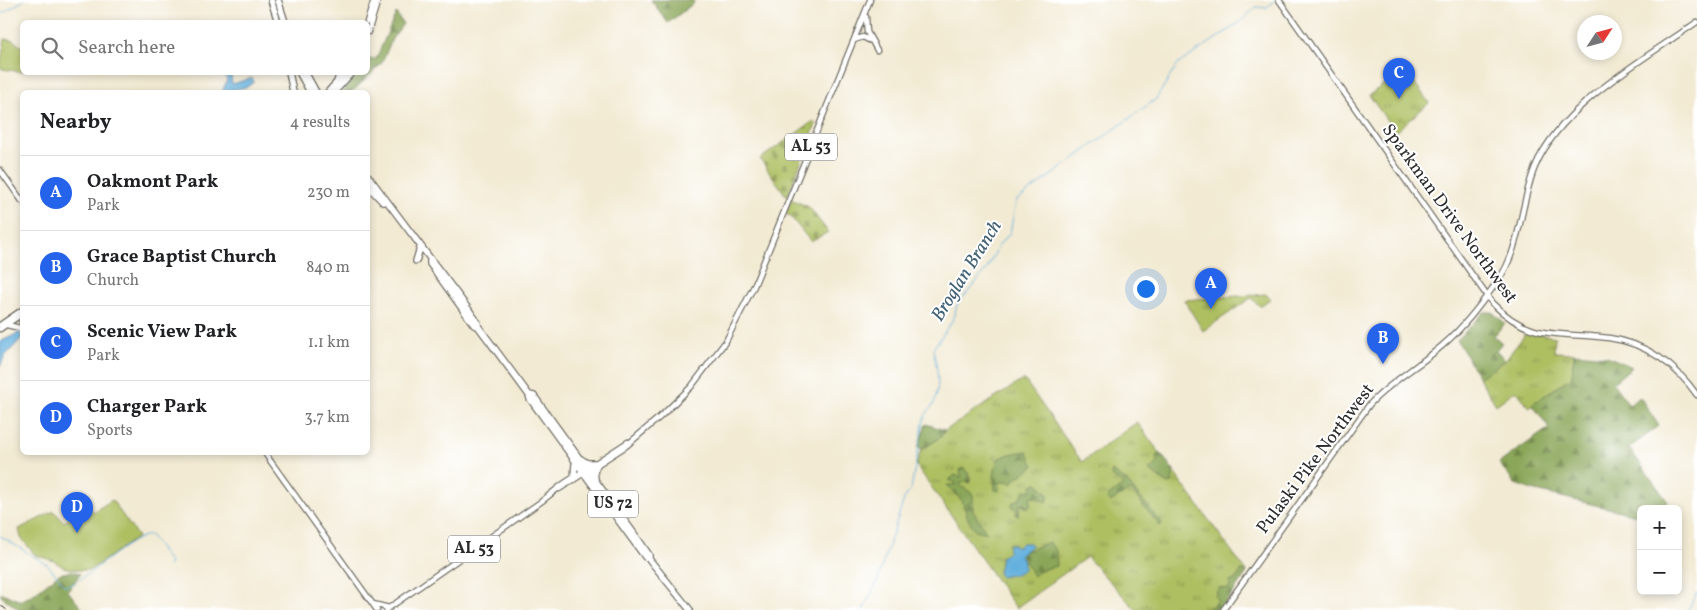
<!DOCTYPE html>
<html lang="en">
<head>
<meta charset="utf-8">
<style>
  body { margin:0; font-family:Vollkorn,serif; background:#f2f2f2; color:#202124 }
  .controls { position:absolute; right:15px; bottom:15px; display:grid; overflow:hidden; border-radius:8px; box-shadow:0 2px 8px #0003 }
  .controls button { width:45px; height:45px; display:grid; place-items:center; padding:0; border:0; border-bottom:1px solid #e0e0e0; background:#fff; color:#202124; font:25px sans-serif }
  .compass { position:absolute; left:1577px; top:15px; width:45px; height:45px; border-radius:50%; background:#fff; box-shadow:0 2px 8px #0003; rotate:54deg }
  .you { position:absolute; left:1145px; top:288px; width:18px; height:18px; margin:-12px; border:4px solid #fff; border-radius:50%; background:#1a73e8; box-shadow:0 0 0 8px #1a73e833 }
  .badge { display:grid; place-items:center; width:32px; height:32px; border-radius:50%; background:#2563eb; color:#fff; font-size:16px; font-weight:700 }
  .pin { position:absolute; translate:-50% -41px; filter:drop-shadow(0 1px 2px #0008) }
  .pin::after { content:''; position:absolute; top:26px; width:18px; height:15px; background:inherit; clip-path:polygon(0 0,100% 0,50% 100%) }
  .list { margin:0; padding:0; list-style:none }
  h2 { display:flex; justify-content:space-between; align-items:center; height:65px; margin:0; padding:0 20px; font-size:21px }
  h2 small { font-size:16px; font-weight:400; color:#757577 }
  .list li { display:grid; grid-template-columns:32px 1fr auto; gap:15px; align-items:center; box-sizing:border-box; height:75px; padding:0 20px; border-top:1px solid #e0e0e0 }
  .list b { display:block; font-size:19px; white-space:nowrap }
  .list p { margin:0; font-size:16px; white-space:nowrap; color:#757577 }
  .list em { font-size:16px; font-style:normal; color:#757577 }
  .icon { flex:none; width:28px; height:28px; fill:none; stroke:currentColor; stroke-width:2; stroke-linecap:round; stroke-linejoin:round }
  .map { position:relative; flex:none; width:1697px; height:610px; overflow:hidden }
  .search { position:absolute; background:#fff; box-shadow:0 2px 8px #0003; left:20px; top:20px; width:350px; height:55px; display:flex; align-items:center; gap:12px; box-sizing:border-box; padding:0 18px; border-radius:8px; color:#757577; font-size:19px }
  .panel { position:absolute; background:#fff; box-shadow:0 2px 8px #0003; left:20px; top:90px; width:350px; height:365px; border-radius:8px }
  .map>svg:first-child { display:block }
  .grass { fill:url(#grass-tufts); stroke:#6c7546 }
  .forest { fill:url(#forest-firs); stroke:#5a6842 }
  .cemetery { fill:url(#cemetery-stones); stroke:#6c7546 }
  .garden { fill:#aebf62; stroke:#6c7546 }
  .water { fill:#65b1de; stroke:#486e84 }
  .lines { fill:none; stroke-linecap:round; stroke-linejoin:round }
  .stream { stroke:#65b1de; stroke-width:1 }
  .major-casing { stroke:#716e66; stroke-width:7 }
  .highway-casing { stroke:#716e66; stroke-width:8 }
  .major { stroke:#fff; stroke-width:4.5 }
  .highway { stroke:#fff; stroke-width:5.5 }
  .rail { stroke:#2b2b2b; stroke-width:1; stroke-dasharray:8 4; stroke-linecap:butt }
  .labels { text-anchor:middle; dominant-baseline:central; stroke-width:4; stroke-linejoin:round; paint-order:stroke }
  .shield { fill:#fff; stroke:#6b6b6b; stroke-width:1 }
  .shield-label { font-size:16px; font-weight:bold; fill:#2b2b2b }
  .street-label { font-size:18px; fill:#2b2b2b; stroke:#fff }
  .water-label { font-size:19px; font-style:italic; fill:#426173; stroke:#fff }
</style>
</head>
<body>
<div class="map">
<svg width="1697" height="610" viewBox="0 0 1697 610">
  <defs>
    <pattern id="grass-tufts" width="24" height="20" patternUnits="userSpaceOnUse" patternTransform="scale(1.25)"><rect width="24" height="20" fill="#aebf62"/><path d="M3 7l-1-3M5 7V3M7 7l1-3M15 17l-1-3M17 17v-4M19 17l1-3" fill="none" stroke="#8e9b51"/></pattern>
    <pattern id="forest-firs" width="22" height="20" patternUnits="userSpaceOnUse" patternTransform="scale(1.25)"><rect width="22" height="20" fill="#8aa658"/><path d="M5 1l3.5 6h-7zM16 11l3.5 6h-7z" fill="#718749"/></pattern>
    <pattern id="cemetery-stones" width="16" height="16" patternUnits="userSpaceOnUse" patternTransform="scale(1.25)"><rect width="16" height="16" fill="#aebf62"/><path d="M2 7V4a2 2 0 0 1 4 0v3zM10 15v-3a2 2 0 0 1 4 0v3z" fill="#8e9b51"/></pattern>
  </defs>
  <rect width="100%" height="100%" fill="#fff"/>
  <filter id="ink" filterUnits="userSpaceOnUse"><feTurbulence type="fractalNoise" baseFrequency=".02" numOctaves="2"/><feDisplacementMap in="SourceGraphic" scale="10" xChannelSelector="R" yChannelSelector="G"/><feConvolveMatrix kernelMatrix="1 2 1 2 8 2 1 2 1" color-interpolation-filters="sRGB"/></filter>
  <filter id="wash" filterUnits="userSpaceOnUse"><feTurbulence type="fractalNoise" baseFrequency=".0096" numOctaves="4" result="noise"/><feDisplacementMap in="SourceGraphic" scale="20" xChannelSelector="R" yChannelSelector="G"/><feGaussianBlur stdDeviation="1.12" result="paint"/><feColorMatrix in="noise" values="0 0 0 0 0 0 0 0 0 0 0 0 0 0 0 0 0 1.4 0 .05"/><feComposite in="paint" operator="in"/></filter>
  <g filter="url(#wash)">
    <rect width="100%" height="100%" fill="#f2ead3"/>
    <path class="grass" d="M1405,69l24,34 -34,29 -26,-37z
      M1266,294l4,5 -10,7 -9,-8 -48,33 -19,-31z
      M1527,332l28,5 -1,15 20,1 -2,24 -43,30 -13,-17 -20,15 -17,-27 26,-18z
      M1024,379l58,83 55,-40 110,150 -26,38h-85l-49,-53 -71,51 -100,-143 7,-20z"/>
    <path class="forest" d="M651,0h42l1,3 -26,20z
      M396,13l7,11 -11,15 -10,24 -30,29h-10l14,-19 12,-1v-13h8z
      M1484,312h8l13,11 -11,13 8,7 -6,7 9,10 -26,18 -22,-38z
      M1574,353l33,3 25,11 -19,16 16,22 11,-8 19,29 -30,22 39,54 -9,7h-18v7l-109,-26 -17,-6 -16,-21 50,-35 -17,-24 40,-27z
      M926,424l19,6 -4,7 -18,12 -5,-2z
      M1027,451l7,15 -20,14 -2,4 -5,-3 -8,2v8l-4,-1 -1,-14 3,-16 12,-6z
      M1160,453l14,18 -2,12 -5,1 -18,-14 8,-7 -1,-7z
      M964,468l6,8v6l-9,1 -1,2 13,9v17l14,22 -12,-3 -7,-11 -5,-17 -16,-17h8l1,-2 -7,-3 6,-5 6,2 -1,-7z
      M1112,471l14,10 36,42 -2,3 -29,-36 -21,12 -3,-5 17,-13 -13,-8z
      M1037,483l9,8 3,7 -3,4 -15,-6 -1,10 -3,1 -7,-3 -2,12 -3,-2 2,-2 -1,-3 -4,-2 1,-5c8,-2 8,-7 12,-12l6,1 1,-6z
      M1049,542l7,9 1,15 -13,3 -11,7 -12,-23z
      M72,571l8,3 -12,17 15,19h-64l-19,-15 2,-2 16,7h4l9,-4 28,-22z
      M1241,571l6,1 -26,38h-14l11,-9 -3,-4 3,-9 11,1 1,-7 6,-3z"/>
    <path class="cemetery" d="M812,122l4,2 -29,73 -27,-38z
      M791,199l18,8 19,25 -17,10 -21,-26 -4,-2z"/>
    <path class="garden" d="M5,39l8,1 9,7v25l-20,-3 -2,-3z
      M112,500l26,37 -48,33h-13l-14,-3 -9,-6 -19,-6 -14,-17 -2,-9 35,-18 10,11 25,-16 4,6z"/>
    <path class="water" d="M224,73h7l1,11 20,-6 2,4 -7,5 -25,5 5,-12z
      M20,332l2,6 -17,18 -5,11v-25z
      M1022,543h8l2,2 -12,10 4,7v7l-8,5 -15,3 -3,-4 3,-16 7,-5 1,-8h3l5,4z"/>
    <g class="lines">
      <path class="stream" d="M0,15l24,-15
        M0,536l48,29 17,21 10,-3 21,-15
        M151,536l19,27 -2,3
        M97,567c11,-8 42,-33 53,-32
        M863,610l14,-28 27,-83 7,-10 13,-70c2,-7 7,-10 10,-16 7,-19 3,-35 -1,-54l19,-28 5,-16 30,-36 12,-24 11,-12 6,-32 140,-102 21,-34 62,-42 17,-16 10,1 9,-8
        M1688,610l9,-17"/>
    </g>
  </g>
  <g filter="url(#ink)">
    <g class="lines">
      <defs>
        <path id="major" d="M1279,0l213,303c40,40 68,28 117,35 37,5 67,27 88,57
          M866,17l1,15 10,18
          M367,22l7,-22
          M368,32l10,-32
          M854,40l9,-3 6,3
          M333,90l15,-18
          M335,92l18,-20
          M0,170l22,31
          M0,325l22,-15
          M7,325l13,3
          M22,326v-9
          M0,329l22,-15
          M264,452l113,158
          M559,489l67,-43 35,-30 30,-29 35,-46 28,-55 116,-286
          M373,604l16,4
          M386,610l156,-109 20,-16 66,-43
          M1223,610l146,-205c22,-24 50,-39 74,-60 21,-18 38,-41 54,-63 24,-32 23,-78 38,-115 26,-62 108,-107 162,-145"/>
        <path id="highway" d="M271,0l7,22
          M278,0l7,22
          M289,72l4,20
          M299,72l11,20
          M305,72l11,20
          M328,92l9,-10 3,-10
          M368,176l101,134 9,13v3l51,69 1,4 115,158 4,2
          M368,186l15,16
          M430,260v4l44,61 4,1
          M416,261l4,-13
          M529,395l5,1 104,143 11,16v4l41,51
          M581,459l6,4h8
          M574,477l1,-13
          M595,478l-1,-6 3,-7"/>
      </defs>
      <use href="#major" class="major-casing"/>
      <use href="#highway" class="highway-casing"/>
      <use href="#major" class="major"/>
      <use href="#highway" class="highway"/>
      <path class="rail" d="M0,605l7,5"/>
    </g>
  </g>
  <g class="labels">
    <g class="shield">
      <rect x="785" y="133.5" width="52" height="27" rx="4"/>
      <rect x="588" y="490.5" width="50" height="27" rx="4"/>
      <rect x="448" y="535.5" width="52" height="27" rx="4"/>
    </g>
    <g class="shield-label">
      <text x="811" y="147">AL 53</text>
      <text x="613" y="504">US 72</text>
      <text x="474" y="549">AL 53</text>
    </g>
    <g class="street-label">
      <text transform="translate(1449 214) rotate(54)">Sparkman Drive Northwest</text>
      <text transform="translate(1316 459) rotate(-53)">Pulaski Pike Northwest</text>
    </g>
    <g class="water-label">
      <text transform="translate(967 271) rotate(-58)">Broglan Branch</text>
    </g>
  </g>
</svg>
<div class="controls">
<button>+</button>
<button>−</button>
</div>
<svg class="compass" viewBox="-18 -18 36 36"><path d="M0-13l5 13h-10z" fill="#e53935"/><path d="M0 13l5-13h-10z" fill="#757577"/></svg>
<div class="you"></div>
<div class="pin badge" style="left:1211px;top:309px">A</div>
<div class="pin badge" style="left:1383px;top:364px">B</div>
<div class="pin badge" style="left:1399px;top:99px">C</div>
<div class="pin badge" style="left:77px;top:533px">D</div>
<div class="search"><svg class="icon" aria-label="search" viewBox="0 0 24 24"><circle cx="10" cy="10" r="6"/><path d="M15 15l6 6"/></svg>Search here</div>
<section class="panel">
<h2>Nearby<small>4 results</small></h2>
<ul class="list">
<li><span class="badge">A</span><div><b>Oakmont Park</b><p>Park</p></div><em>230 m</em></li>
<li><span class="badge">B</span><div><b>Grace Baptist Church</b><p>Church</p></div><em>840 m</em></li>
<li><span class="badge">C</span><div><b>Scenic View Park</b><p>Park</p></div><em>1.1 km</em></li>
<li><span class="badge">D</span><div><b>Charger Park</b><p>Sports</p></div><em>3.7 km</em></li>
</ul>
</section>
</div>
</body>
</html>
